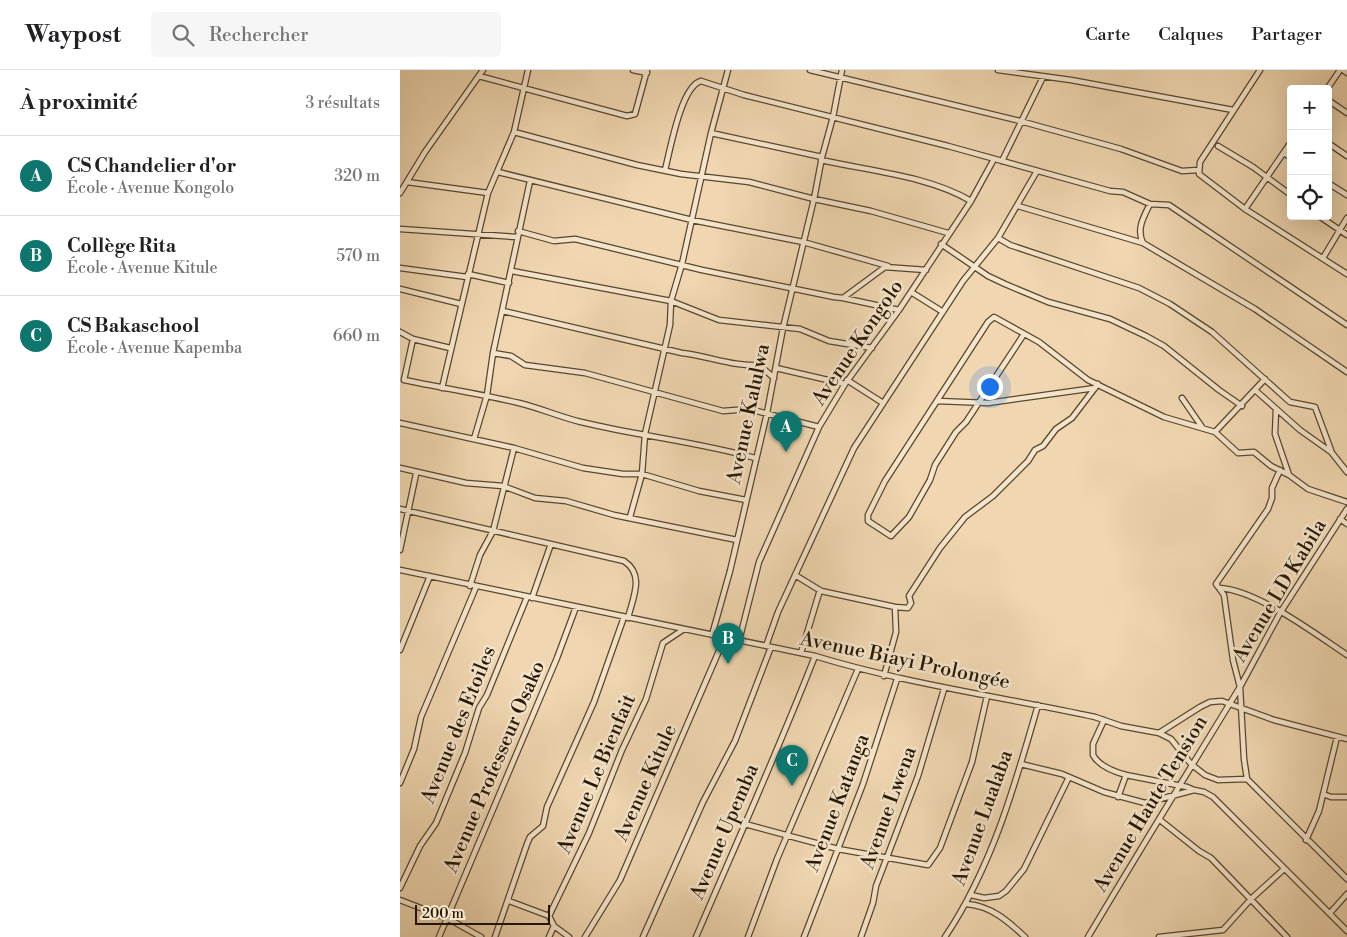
<!DOCTYPE html>
<html lang="fr">
<head>
<meta charset="utf-8">
<style>
  body { margin:0; font-family:"Libre Bodoni",serif; background:#f6f6f6; color:#202124 }
  .controls { position:absolute; right:15px; top:15px; display:grid; overflow:hidden; border-radius:5px; box-shadow:0 5px 20px #0002 }
  .controls button { width:45px; height:45px; display:grid; place-items:center; padding:0; border:0; border-bottom:1px solid #e0e0e0; background:#fff; color:#202124; font:25px sans-serif }
  .scale { position:absolute; left:15px; bottom:12px; width:135px; box-sizing:border-box; padding-left:5px; border:2px solid #261701; border-top:0; font-size:14px; line-height:18px; white-space:nowrap; color:#261701; -webkit-text-stroke:4px #f5e5cc; paint-order:stroke }
  .you { position:absolute; left:589px; top:316px; width:18px; height:18px; margin:-12px; border:4px solid #fff; border-radius:50%; background:#1a73e8; box-shadow:0 0 0 8px #1a73e833 }
  .badge { display:grid; place-items:center; width:32px; height:32px; border-radius:50%; background:#0f766e; color:#fff; font-size:16px; font-weight:700 }
  .pin { position:absolute; translate:-50% -41px; filter:drop-shadow(0 1px 2px #0008) }
  .pin::after { content:''; position:absolute; top:26px; width:18px; height:15px; background:inherit; clip-path:polygon(0 0,100% 0,50% 100%) }
  .list { margin:0; padding:0; list-style:none }
  h2 { display:flex; justify-content:space-between; align-items:center; height:65px; margin:0; padding:0 20px; font-size:21px }
  h2 small { font-size:16px; font-weight:400; color:#757577 }
  .list li { display:grid; grid-template-columns:32px 1fr auto; gap:15px; align-items:center; box-sizing:border-box; height:80px; padding:0 20px; border-top:1px solid #e0e0e0 }
  .list b { display:block; font-size:19px; white-space:nowrap }
  .list p { margin:0; font-size:16px; white-space:nowrap; color:#757577 }
  .list em { font-size:16px; font-style:normal; color:#757577 }
  .icon { flex:none; width:28px; height:28px; fill:none; stroke:currentColor; stroke-width:2; stroke-linecap:round; stroke-linejoin:round }
  .map { position:relative; flex:none; width:947px; height:867px; overflow:hidden }
  header { display:flex; align-items:center; gap:30px; box-sizing:border-box; height:70px; padding:0 25px; background:#fff; border-bottom:1px solid #e0e0e0 }
  header strong { font-size:24px }
  nav { display:flex; gap:28px; margin-inline-start:auto; font-size:18px }
  .search { width:350px; height:45px; background:#f6f6f6; display:flex; align-items:center; gap:12px; box-sizing:border-box; padding:0 18px; border-radius:5px; color:#757577; font-size:19px }
  main { display:flex }
  aside { flex:1; background:#fff }
  .map>svg:first-child { display:block }
  .lines { fill:none; stroke-linecap:round; stroke-linejoin:round }
  .minor-casing { stroke:#58472d; stroke-width:7 }
  .minor { stroke:#f5e5cc; stroke-width:4.5 }
  .labels { text-anchor:middle; dominant-baseline:central; stroke-width:5; stroke-linejoin:round; paint-order:stroke }
  .street-label { font-size:20px; fill:#261701; stroke:#f5e5cc }
</style>
</head>
<body>
<header>
<strong>Waypost</strong>
<div class="search"><svg class="icon" aria-label="search" viewBox="0 0 24 24"><circle cx="10" cy="10" r="6"/><path d="M15 15l6 6"/></svg>Rechercher</div>
<nav><a>Carte</a><a>Calques</a><a>Partager</a></nav>
</header>
<main>
<aside>
<h2>À proximité<small>3 résultats</small></h2>
<ul class="list">
<li><span class="badge">A</span><div><b>CS Chandelier d'or</b><p>École · Avenue Kongolo</p></div><em>320 m</em></li>
<li><span class="badge">B</span><div><b>Collège Rita</b><p>École · Avenue Kitule</p></div><em>570 m</em></li>
<li><span class="badge">C</span><div><b>CS Bakaschool</b><p>École · Avenue Kapemba</p></div><em>660 m</em></li>
</ul>
</aside>
<div class="map">
<svg width="947" height="867" viewBox="0 0 947 867">
  <rect width="100%" height="100%" fill="#f0d7b1"/>
  <filter id="stains"><feTurbulence type="fractalNoise" baseFrequency=".004" numOctaves="4"/><feColorMatrix values="0 0 0 0 .2 0 0 0 0 .09 0 0 0 0 .02 0 0 0 .5 -.17"/></filter>
  <radialGradient id="worn" r=".72"><stop offset=".6" stop-color="#630" stop-opacity="0"/><stop offset="1" stop-color="#630" stop-opacity=".3"/></radialGradient>
  <g class="lines">
    <defs>
      <path id="minor" d="M233,0l14,3
        M410,0l210,51 101,28 61,22 16,-1
        M598,0l73,10 162,30
        M860,0l-60,92 -1,12 46,35 102,65
        M943,0l4,3
        M79,6l148,40 8,-2 12,-44
        M927,19l13,-19
        M928,30l19,13
        M114,62l123,33 44,9 68,8 65,17 57,12 77,22
        M311,63l111,24
        M928,73l19,13
        M818,76l35,21 38,28
        M884,83l7,5
        M421,90c49,11 108,16 150,41
        M602,91l41,-84
        M265,100c5,-19 16,-84 36,-89l43,14 204,51 162,45 13,1 27,12 19,1 178,120
        M98,102l194,48 111,22 85,24
        M7,112l81,11
        M928,113l19,12
        M0,123l25,-41 58,-82
        M618,136l125,37 112,66 92,63
        M845,139l46,-67
        M919,146l28,19
        M0,159l117,8
        M118,161l36,10 21,-2 127,31 132,27 9,1 42,-31 41,3
        M598,168l12,7 129,43 31,16 42,28 78,70 25,5 17,46 15,19
        M743,173c-7,-14 1,-27 7,-39
        M541,174l47,32 17,8 43,18 62,17 36,17 18,10 55,44 23,16
        M923,188l24,-40
        M0,198l67,9
        M112,201l159,30 48,19 81,9 29,12 43,7
        M68,204l41,9
        M0,219l61,15
        M511,222l32,20
        M443,228l56,12
        M103,241l179,42c26,3 53,14 77,12l15,13
        M0,262l13,7
        M624,264l-58,88 -10,10 -21,33 -5,15 -21,37 -18,19 -23,-15v-6l17,-34 103,-159 6,-5 45,25 49,38 76,37 51,15 23,21 16,-1 17,14 18,9 19,14 39,13
        M50,278l-37,-9 -9,41c38,8 77,14 115,23 21,5 41,14 62,19 58,14 117,20 174,36
        M93,283l18,3 14,9 60,8 138,38 26,-2 70,18
        M376,298l69,16
        M447,310l36,23
        M42,318l46,-195 26,-61 14,-62
        M855,320l45,40 31,22
        M782,328l20,29
        M537,331l51,2 107,-15
        M876,339l-1,25 14,41
        M0,353l114,25 69,20 40,6h19l57,17 47,9
        M815,362l50,-53
        M74,369l13,-44 6,-42 37,-172
        M0,398l66,15 37,3 32,12 31,3 48,14 123,25
        M0,439l224,52c21,14 9,36 4,57
        M947,439l-67,104 -40,74 4,72 3,20 100,100
        M230,447l12,-43 3,-40 25,-109 1,-24 11,-37 29,-131 17,-63
        M940,449l7,5
        M0,480l16,-76
        M0,500l415,86c92,28 187,41 280,61l26,9 38,7 12,6 20,25 14,11 13,5 29,-1
        M395,505l26,16 74,16 13,1 3,-5 -2,-7 31,-48 25,-31 28,-21 35,-35 7,-11 8,-4 13,-17 16,-11 26,-34
        M70,516l10,-31 13,-24 21,-83
        M819,518c38,2 95,45 128,67
        M132,528l19,-54
        M312,565l18,-64 37,-158 16,-85 31,-129 8,-42 11,-40 9,-47
        M339,571l20,-79 60,-135 26,-43 54,-74 72,-109 23,-42
        M366,576l12,-34 76,-164 109,-167 35,-43 39,-67
        M0,580l30,-74
        M401,583l19,-63
        M484,606l12,-44 -1,-25
        M704,650l-11,24v11c6,11 22,17 33,20
        M759,663l41,-26 10,-5 12,-1 52,19 73,19
        M621,694l41,10 42,18 41,11 49,-13 10,2 9,5 134,134
        M0,713l14,-34 7,-32 55,-130
        M923,724l8,3h16
        M718,727l8,-22 61,12 7,3
        M760,750l39,31 12,7 76,79
        M345,754l93,25 90,16 12,-17 32,-86 15,-66
        M906,770l13,-29 18,-74
        M0,818l20,-42 16,-23 29,-70 14,-45 8,-13 40,-98
        M571,825l13,3 15,-2 7,-5 18,-22 45,-92
        M0,830l47,18 34,19
        M109,831l40,15
        M567,834c24,2 41,17 58,33
        M930,843l17,-19
        M154,856l15,11
        M39,867l118,-279 19,-51
        M95,867l32,-93 3,-7 13,-11 4,-19 47,-105 30,-85
        M149,867l5,-11 -5,-10 40,-83 33,-83 24,-51 17,-56 21,-14
        M185,867l35,-57 105,-243
        M243,867l60,-135 32,-61 36,-94
        M296,867c40,-93 82,-186 119,-281
        M348,867l29,-78 81,-190
        M404,867l59,-153 34,-105
        M461,867l12,-34 3,-17 42,-110 26,-87
        M545,867c47,-70 70,-152 93,-232
        M688,867c50,-84 101,-167 152,-250l-7,-27 -9,-65 -8,-11 52,-75 4,-11v-10l8,-18
        M759,867l64,-7 28,-31 33,-30"/>
    </defs>
    <use href="#minor" class="minor-casing"/>
    <use href="#minor" class="minor"/>
  </g>
  <g class="labels">
    <g class="street-label">
      <text transform="translate(458 273) rotate(-56)">Avenue Kongolo</text>
      <text transform="translate(349 344) rotate(-78)">Avenue Kalulwa</text>
      <text transform="translate(880 521) rotate(-59)">Avenue LD Kabila</text>
      <text transform="translate(505 591) rotate(12)">Avenue Biayi Prolongée</text>
      <text transform="translate(59 655) rotate(-68)">Avenue des Etoiles</text>
      <text transform="translate(95 697) rotate(-67)">Avenue Professeur Osako</text>
      <text transform="translate(197 704) rotate(-67)">Avenue Le Bienfait</text>
      <text transform="translate(246 713) rotate(-66)">Avenue Kitule</text>
      <text transform="translate(438 733) rotate(-69)">Avenue Katanga</text>
      <text transform="translate(751 734) rotate(-59)">Avenue Haute Tension</text>
      <text transform="translate(489 738) rotate(-70)">Avenue Lwena</text>
      <text transform="translate(583 748) rotate(-70)">Avenue Lualaba</text>
      <text transform="translate(325 762) rotate(-67)">Avenue Upemba</text>
    </g>
  </g>
  <rect width="100%" height="100%" filter="url(#stains)"/>
  <rect width="100%" height="100%" fill="url(#worn)"/>
</svg>
<div class="controls">
<button>+</button>
<button>−</button>
<button><svg class="icon" aria-label="locate" viewBox="0 0 24 24"><circle cx="12" cy="12" r="6"/><path d="M12 2v4M12 18v4M2 12h4M18 12h4"/></svg></button>
</div>
<div class="scale">200 m</div>
<div class="you"></div>
<div class="pin badge" style="left:386px;top:382px">A</div>
<div class="pin badge" style="left:328px;top:594px">B</div>
<div class="pin badge" style="left:392px;top:716px">C</div>
</div>
</main>
</body>
</html>
